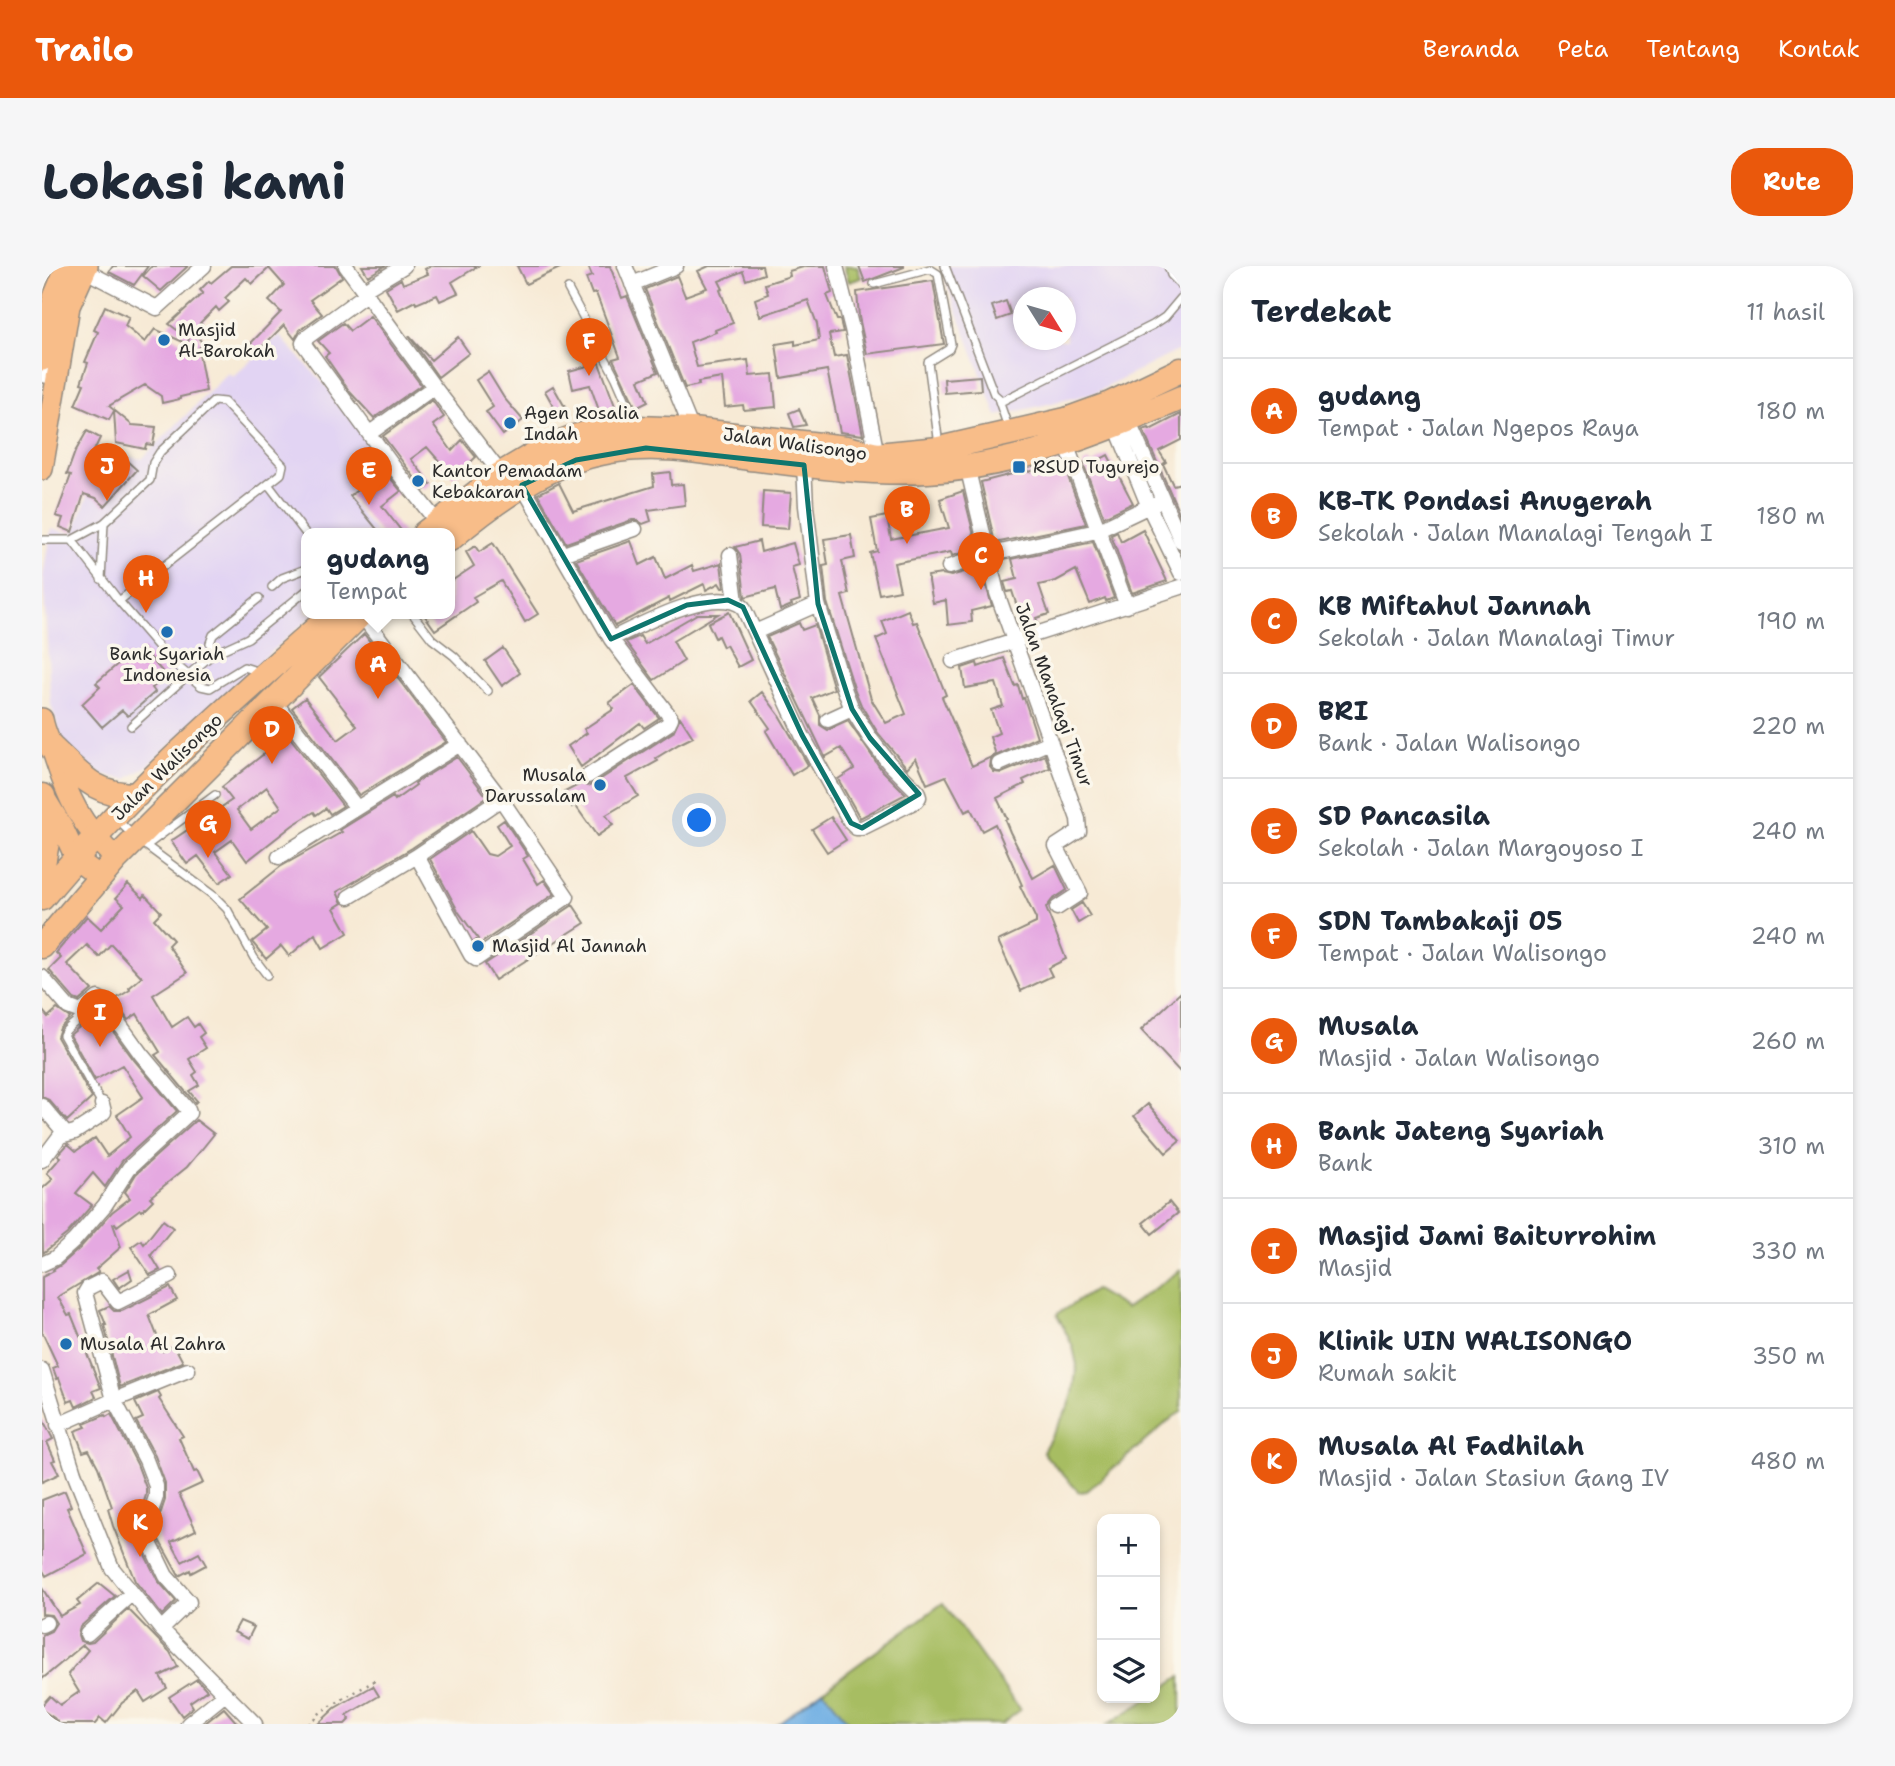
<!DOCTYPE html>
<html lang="id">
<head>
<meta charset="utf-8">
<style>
  body { margin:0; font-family:"Shantell Sans",sans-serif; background:#f6f6f7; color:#1f2937 }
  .controls { position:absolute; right:21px; bottom:21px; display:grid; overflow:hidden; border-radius:14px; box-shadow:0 4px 10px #0003 }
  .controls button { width:63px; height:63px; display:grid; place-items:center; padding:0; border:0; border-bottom:2px solid #e0e1e3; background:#fff; color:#1f2937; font:35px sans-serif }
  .compass { position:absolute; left:971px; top:21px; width:63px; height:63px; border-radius:50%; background:#fff; box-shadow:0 4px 10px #0003; rotate:127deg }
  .you { position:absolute; left:658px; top:555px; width:24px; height:24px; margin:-18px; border:5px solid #fff; border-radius:50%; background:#1a73e8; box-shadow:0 0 0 10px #1a73e833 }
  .badge { display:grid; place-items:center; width:46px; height:46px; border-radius:50%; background:#ea580c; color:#fff; font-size:23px; font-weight:700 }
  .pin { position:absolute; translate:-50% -58px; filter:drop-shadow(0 2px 4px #0008) }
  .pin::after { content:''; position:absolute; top:37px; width:24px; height:21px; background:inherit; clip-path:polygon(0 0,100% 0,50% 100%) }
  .popup { position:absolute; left:259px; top:262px; width:154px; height:91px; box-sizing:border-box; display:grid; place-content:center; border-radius:14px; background:#fff; filter:drop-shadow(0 2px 5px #0005); font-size:23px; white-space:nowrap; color:#747a83 }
  .popup b { font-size:26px; color:#1f2937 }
  .popup::after { content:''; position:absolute; left:50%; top:100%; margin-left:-14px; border:14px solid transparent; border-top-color:#fff }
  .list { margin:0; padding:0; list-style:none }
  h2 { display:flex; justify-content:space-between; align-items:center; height:91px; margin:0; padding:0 28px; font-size:30px }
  h2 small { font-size:23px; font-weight:400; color:#747a83 }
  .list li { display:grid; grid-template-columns:46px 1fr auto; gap:21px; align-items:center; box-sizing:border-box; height:105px; padding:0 28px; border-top:2px solid #e0e1e3 }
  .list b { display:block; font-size:26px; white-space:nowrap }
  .list p { margin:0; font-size:23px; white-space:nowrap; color:#747a83 }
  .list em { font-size:23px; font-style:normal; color:#747a83 }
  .icon { flex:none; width:38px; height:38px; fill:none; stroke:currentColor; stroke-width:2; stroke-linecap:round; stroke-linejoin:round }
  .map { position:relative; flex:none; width:1139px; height:1458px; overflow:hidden; border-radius:28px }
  header { display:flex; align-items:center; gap:42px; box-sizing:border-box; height:98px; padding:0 35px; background:#ea580c; color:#fff }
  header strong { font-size:33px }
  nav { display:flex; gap:38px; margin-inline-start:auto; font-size:24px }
  .intro { display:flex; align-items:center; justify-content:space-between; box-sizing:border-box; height:168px; padding:0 42px }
  h1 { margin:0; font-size:49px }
  .button { padding:18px 32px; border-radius:28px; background:#ea580c; color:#fff; font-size:24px; font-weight:700 }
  main { display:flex; gap:42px; padding:0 42px }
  aside { flex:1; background:#fff; border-radius:28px; box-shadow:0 4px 10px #0003 }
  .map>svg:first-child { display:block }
  .built { fill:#e2d4f3; fill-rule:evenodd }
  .green { fill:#a7bd62; stroke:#697446; stroke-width:2 }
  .water { fill:#6fafe3; stroke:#4d6d87; stroke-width:2 }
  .building { fill:#e5a9e1; fill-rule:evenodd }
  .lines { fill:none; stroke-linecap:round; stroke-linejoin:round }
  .lane-casing { stroke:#918a80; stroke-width:10 }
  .street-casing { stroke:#918a80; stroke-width:17 }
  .primary-casing { stroke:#918a80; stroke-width:24 }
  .highway-casing { stroke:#918a80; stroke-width:27 }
  .path { stroke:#918a80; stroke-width:2.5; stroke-dasharray:2 5; stroke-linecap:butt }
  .lane { stroke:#fff; stroke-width:7 }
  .street { stroke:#fff; stroke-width:14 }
  .primary { stroke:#f8bd89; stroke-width:21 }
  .highway { stroke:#f8bd89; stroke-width:24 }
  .marked { fill:none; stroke:#0f766e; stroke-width:5; stroke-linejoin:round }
  .poi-dot { fill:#1f6fb2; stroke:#fbf7ec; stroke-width:2.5 }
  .labels { text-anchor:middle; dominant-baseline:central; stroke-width:7; stroke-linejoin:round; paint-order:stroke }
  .poi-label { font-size:18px; fill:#2b2b2b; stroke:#fbf7ec; text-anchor:start }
  .street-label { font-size:18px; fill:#2b2b2b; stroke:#fbf7ec }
</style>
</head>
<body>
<header>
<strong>Trailo</strong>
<nav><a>Beranda</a><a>Peta</a><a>Tentang</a><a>Kontak</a></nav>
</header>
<div class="intro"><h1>Lokasi kami</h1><a class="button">Rute</a></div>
<main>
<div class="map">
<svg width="1139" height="1458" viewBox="0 0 1139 1458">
  <rect width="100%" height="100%" fill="#fbf7ec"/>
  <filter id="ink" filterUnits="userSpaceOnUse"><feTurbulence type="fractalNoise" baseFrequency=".0143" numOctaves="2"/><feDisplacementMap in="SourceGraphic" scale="14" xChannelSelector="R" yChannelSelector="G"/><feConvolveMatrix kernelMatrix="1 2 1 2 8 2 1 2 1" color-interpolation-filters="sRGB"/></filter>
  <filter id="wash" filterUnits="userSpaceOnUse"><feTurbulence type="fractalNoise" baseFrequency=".00686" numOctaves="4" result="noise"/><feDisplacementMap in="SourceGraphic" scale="28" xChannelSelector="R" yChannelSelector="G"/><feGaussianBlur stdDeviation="1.57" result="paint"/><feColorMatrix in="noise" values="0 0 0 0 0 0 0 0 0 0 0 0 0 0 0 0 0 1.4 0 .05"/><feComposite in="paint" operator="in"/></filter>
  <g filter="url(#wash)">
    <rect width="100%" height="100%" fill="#f7ead5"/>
    <path class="built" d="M898,0h241v83l-86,44 -98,23zM982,32h42v42h-42z
      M237,69l85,92 22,36 -40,33 31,37h-71v80h10l-39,33 -128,119 -22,14 -21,-3 -25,-11 -17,-21 -13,-39 -8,-129 8,-48 22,6 21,-54 8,-15 11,-11 29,5 86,-86 5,4z"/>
    <path class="green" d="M802,0h13l4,12 -12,4z
      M1139,1004v142l-8,5 -86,74 -8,1 -33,-36 -3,-5 26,-45 4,-13 4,-28 -4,-18 -16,-33 38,-24 31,18z
      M901,1337l77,107 -18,14h-152l-27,-34z
      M1139,1410v48h-73l42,-26h5v-4z"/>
    <path class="water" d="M781,1424l27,34h-73z"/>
    <g id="blocks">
      <path class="building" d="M71,0h35l-14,19 -25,-13z
        M110,0h36l-27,25 -18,-15z
        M189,0h105l6,11 -32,23 12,14 -22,16 -5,9 -11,-14 -26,26 -8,-7 31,-32 -12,-11 15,-16 -15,-17 -17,16 -6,-6 -21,20 4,4 -10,9 -3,-4 -16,16 6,6 -8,8 5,7 -5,5 8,42 -26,6v2l-18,4 -1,-7 -16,-11 -36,21 23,19 24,2 -3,18 -7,-1 -1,5 -29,-6 -2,-32 -5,9 -34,-15 9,-21 -3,-1 7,-20 -3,-1 13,-30 -4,-2 11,-24 24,11 -4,9 20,16 10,-13 32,15 2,-5 -20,-15 34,-31 -3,-3 9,-9 2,2z
        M320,0h23l-17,10z
        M389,0h47l-26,16 6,11 -18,8 -3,-6 -21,9 -1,-3 -17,9 -12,-22 15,-9 2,5 25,-10 -3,-5z
        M475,0h47l-38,18z
        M546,0h22l12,32 5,-2 31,76 -19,8 9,22 -12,6 -23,-49 7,-2 -24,-64 -4,1 -6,-16 6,-2z
        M667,0h53l2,8 -18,6 -3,-9 -24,10 4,8 -3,1 13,33 -18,7 1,2 -26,10 7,25 51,-7 2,16 23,-2 3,33 -32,3 -1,-5 -18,2 -3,-29 -24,4 1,3 -14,3 -40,-99 32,-13 8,20 22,-8 -9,-17z
        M765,0h18l7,27 -5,2 10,25h3l3,12 -14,2 5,23 13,-2 16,80 -23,-3 -13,-62 -46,8 -5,-34 19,-3v4l24,-5 -2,-16 -9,-24 -48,16 -5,-17 13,-5 -3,-10 25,-8 -1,-5z
        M817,0h45v1l-39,15z
        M891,15l11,63 -77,10 -8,-37 -2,-25z
        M964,35l5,14 -14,5 -5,-14z
        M328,50l51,69 -47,33 -24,-26 -25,-36 4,-3 -11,-12 25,-18 7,8z
        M367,70l22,24 27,-23 11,16 -31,24z
        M557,97l18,48 -16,5 -11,-31 -17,4 -4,-18z
        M446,106l16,26 19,22 -20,15 -17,-23 7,-5 -17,-27z
        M938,110l1,14 -36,3 -1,-14z
        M511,120l13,23 -8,5 -13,-23z
        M390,134l12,17 -11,8 19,26 10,-11 14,17 -22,21 -27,-31 -16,12 20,25 -7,6 -41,-54z
        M757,143l7,16 -12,2 -5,-14z
        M1139,148v26l-22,11 7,11 -3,2 10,21 8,-2v34l-38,-87 6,-2 1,2z
        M45,165l13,7 -9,19 26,8 -1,-14 21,19 -32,36 -9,-8 -12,-4 -12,38 -12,-5 3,-9 -7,-2 15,-41 -4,-1 8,-22z
        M1066,189l25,48 -29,14 -21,-54 7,-2 1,3z
        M1020,195l24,63 -91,19 -14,-61 47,-12 1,2z
        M341,203l18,22 -19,15 21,27h-23l-30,-37z
        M628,206l1,13 12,-1 2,21 -37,5 3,11 -8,3 -6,-4h-5l-66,23 -28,-49 21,-11 14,28 81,-25 -1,-12z
        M721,225l28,2 -3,36 -27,-2z
        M921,225l14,57 -25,8 -1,-4 -57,11 6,27 -21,4 -9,-41 7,-2 -6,-32 16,-3 4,23 58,-11 -9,-29z
        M1101,264l24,51 -35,12 -21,-58 6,-3 4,10z
        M809,269l4,23 -13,3 7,33 -7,2 29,103 15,24 20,-9 -30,-75 11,-5 -5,-13 26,-11 5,13 4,-1 29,73 -4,2 30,69 24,-11 -6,-18 9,-4 -8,-23 12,-4 -7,-23 -31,5 -3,-20 15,-5 1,4 26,-9 11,28 3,-1 4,14 2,-1 13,39 -42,19 -4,3 -1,8 4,5 8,1 43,-18 5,13 -27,12 2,4 -28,14 10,21 -2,1 5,12 23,46 22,-13 12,25 -15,10 -6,8 20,51 -18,9 4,8 -31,15 -23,-50 38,-18v-4l-16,-33 2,-1 -27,-61 -13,7 -11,-22 -6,3 -19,-36 -19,8 -11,-26 -9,10 -29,-35 -17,-28 -7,-17 -27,-86 -4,-36 5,-1 -4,-26z
        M589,275l9,24 16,-8 9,22 27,-14 2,6 27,-8 3,25h-2l-3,-5 -13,7 -2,-6 -34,17 -1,-3 -54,28 -39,-66z
        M717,275l2,11 32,-9 6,22 -7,2 8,33 -9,3 1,2 -12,5 -5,-21 -30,8 -5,-43 -5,-7z
        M1051,276l21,56 -8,3 -1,-3 -15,6 -14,-34 -20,11 -17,4 10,29 -13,4 2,5 -14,5 -12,-37 -5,1 -3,-10 13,-3 -5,-20z
        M451,277l45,71 -13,8 -24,-41 -28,16 3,5 -41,28 -12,-17h27v-31l24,-16 -8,-14 9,-6 4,6z
        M939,301l11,39 -21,5 1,11 -24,3 -2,-25 -13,3 -5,-27 14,-2 9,2z
        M687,346l22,48 -13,7 -12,-22 -3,2 -5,-11 -3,2 -7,-15z
        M655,348h21l-45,27 11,20 -30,19 -28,-38 14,-6 5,8z
        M757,357l3,7 13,-5 19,64 -22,9 8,17v10l8,5 20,-9 33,48 25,25 -46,24 -22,-39 16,-10 -13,-21 -16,9 -58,-120z
        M322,368l82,108 -87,53 -67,-87 13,-10 33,42 19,-14 -38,-49z
        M461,382l17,25 -18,13 -17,-25z
        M101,383l23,27 -14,12 3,4 -27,24 -6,-6 -20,17 -20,-23 18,-17 -4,-4 32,-28 4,4z
        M592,419l25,33 -15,10 -4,-5 -59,44 -13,-21 19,-13 -3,-4 30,-20 -5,-6z
        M720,426l17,23 29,50 -16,10 -26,-44 4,-3 -19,-27z
        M638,451l13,20 -14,7 -23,14 2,3 -31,17 11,18 -32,19 7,10 -16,11 -22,-31 -3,2 -9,-14 19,-10 6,3 5,-2 80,-52z
        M246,469l55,71 -13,8 -4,-6 -10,7 -2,-3 -21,13 -46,36 -15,-21 -17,12 17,22 -13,9 -21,-27 -11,8 -16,-23 61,-41 -10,-13zM225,521l14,20 -30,22 -14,-19z
        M415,491l30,40 -75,51 -75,44 5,11 -8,5 14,25 -25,15 -8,-14 -26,22 -8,-10 -15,13 -14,-17 15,-12 -27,-31 40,-32 62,-35 -2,-2 53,-33 2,3 21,-15 -1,-2z
        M789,551l15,23 -19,12 -15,-23z
        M462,554l24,36 -5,3 15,25 6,-4 10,14 -77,52 -2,-5 3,-2 -20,-28 -28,-52 41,-28 16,23 8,2 15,-10 -13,-21z
        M86,618l15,14 2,-3 16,17 -7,7 19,21 -5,5 19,28 -34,22 19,32 15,-10 7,10 4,-3 6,9 -5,4 7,11 -17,11 8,13 -4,3 6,10 -10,6 8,10 -2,2 -40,-48 5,-3 -23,-38 -9,6 -14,-20 16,-10 -1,-2 13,-11 -31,-33 -12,13 -12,-12 -20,19 25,26 -13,11 -5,-2 -25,-29 12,-12 -5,-5 31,-37 14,13 23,-24 -8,-7z
        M1040,637l8,13 -12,7 -7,-13z
        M531,639l12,18 -90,57 -10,-16z
        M1139,726v81l-40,-43z
        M15,743l13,9 -10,10 -3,9 35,61 -25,23 -18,-21 -7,-3v-87l6,7z
        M56,745l36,49 43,51 -55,50 -17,26 -12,-14 -17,20 16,12 -25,29 -24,19 -1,-64 11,-10 -6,-6 14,-16 -3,-2 10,-11 8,7 19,-13 12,18 23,-19 -13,-22 26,-18 -21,-32 -27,15 -25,-45z
        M1106,838l32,37 -14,12 -32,-37z
        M154,854l18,14 -12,15 -15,18 -37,30 3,3 -11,11 -2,-2 -23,17 -2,-3 -2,1 8,23 -25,22 3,3 -41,25 10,18 3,-1 30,74 -8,3 3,6 -20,10 -3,-7 -5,2 -9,-24 -2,1 -4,-11 5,-2 -16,-34v-55l12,-6 -1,-1 8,-5 19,-17 32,-36 18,-14 -5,-6 11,-18z
        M1127,936l9,11 -26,21 -9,-11z
        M121,954l10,8 -22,27 9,15 -10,5 -19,-28 10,-7 3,4z
        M87,1004l3,9 -13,9 -6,-9z
        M128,1021l7,13 -28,15 14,36 11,-6 9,17 -63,25 -16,-62h2l-6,-15 9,-4 5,5h8z
        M116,1126l3,5 -2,2 24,37 -4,2 15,34 3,-1 6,12 -24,11 17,36 -25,12 11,20 17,-9 7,12 -15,8 -1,-3 -11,6 -21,-38 -1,-14 8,-24v-17l-10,-27 -19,-35 7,-3 -8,-16z
        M69,1148l26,50 9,24v7l-9,28 3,22 18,36 18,20 -14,14 -27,-34 -22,-55 -5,-17 4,-2 -14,-40 -9,-17 -6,2 -8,-21 11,-4 -2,-3 21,-9 1,2z
        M0,1152l11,21 -6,3 8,18 -3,1 7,13 -17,8z
        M23,1225l6,15 -4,2 20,46 -41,22 -4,-7v-69z
        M57,1317l16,13 -35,31 -2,8 2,6 8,2 5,-1 35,-33 42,43 8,15 -18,9 7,12 -22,14 -7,-11 -16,12 -16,20 -6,-5 -5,6h-36l-5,-6 -12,-8v-5l8,-9 10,9 19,-13 -11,-18 20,-24 -5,-5 -41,34v-44l9,-4 5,-8 -5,-8 -9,-1v-26l18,28 20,-11 -3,-4z
        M198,1355l14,6 -6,12 -14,-7z
        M155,1413l10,11 -17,12 3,5 -11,9 -13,-19z
        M331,1420l6,10 -32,19 3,4 -5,5h-27l17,-16z
        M182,1442l14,16h-34z"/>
    </g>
  </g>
  <g filter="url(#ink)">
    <use href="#blocks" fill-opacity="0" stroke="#918a80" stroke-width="2"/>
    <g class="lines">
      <defs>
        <path id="lane" d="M903,0l49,128 8,7 151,-76 12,-8 16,-19
          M1126,0l3,9 10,10
          M832,18l56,-15 8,5 13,70 -2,5 -21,13 11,83
          M526,23l48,89 20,46
          M957,135l10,29
          M226,218l38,50
          M0,274h30l32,-17 46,-43 3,-17 7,-11 54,-51 10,1 59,63 -2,9 -162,127 -47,-61
          M59,313l3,-56
          M230,321l10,-9 24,-9
          M77,335l50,58 19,16 25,-21 35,-16 58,-47
          M370,347l20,26 22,17 34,35
          M171,388l-3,-11 3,-8 46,-37
          M89,460l57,-51 13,11 9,2 34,-21 16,5
          M75,554l20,19 77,57 13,13 27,49 13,17
          M104,580l69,-51
          M39,746c-2,12 -14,13 -18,23l39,69"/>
        <path id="street" d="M304,0l88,121 67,87
          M583,0l67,164
          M794,0l16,63 25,126
          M36,1l79,41 47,-42
          M590,18l44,-18
          M322,24l40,-24
          M324,28l-60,44 -3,5 89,122 45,57
          M0,109l15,2
          M1086,154l53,121
          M1074,160l33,81 32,66
          M328,167l64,-46
          M1024,178l61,162
          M925,200l30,127 81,226 1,12 -23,15 24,47 -23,15
          M480,219l89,154 60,79 -3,6 -80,52
          M521,288l72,-25
          M688,289l6,47
          M907,301l38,-12 110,-24 65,-31
          M319,348l140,185 66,98 -91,62 -5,-4 -54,-99
          M713,366l63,-28
          M569,373c30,-14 103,-55 132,-32l59,128 49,88 5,5h6l54,-27 3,-4 -2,-6 -28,-28 -19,-25 -18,-29 -7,-18 -27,-87 -12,-98 -2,-41
          M911,395l228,-74
          M232,435l83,107
          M786,454l24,-11
          M957,498l51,-22
          M237,591l181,-113
          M307,631l68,-41 84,-57
          M0,711l26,30 13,5 17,-14 4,2 39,54 47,56 1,3 -60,55 -24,37 -31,36 -19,17 -13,6
          M0,840l23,27
          M0,894l18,-24 15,-4 26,-17 3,-3 -2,-8
          M0,1104l32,103 38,95 49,61 94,95
          M16,1159l56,-25 74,-30
          M0,1359l4,-2
          M119,1363l28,-27 -23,-26 -17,-35 -2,-18 9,-26v-11l-10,-26 -32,-60 -29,-107 3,-5 14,-7 16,21 52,-26
          M45,1368l44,-40
          M0,1456l5,2
          M146,1458l36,-29"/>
        <path id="primary" d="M0,94l12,-63 13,-31
          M0,203l27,-163 18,-40
          M0,453c2,12 7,21 11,32 15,48 27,73 63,108
          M3,533l17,28 15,33 23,17"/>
        <path id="highway" d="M383,267l76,-59 42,-25 31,-12 24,-6 39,-3 55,2 154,18 31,7 62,-6 127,-29 44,-16 71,-34
          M408,273c46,-39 100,-78 161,-88 43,-8 88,0 132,6 61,8 123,17 185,14 87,-4 174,-39 253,-73
          M10,482c30,28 42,47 85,47
          M0,604l7,-39 -6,-35
          M0,632c86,-105 190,-195 292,-285
          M0,680l74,-87 246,-246"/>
      </defs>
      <use href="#lane" class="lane-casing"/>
      <use href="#street" class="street-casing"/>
      <use href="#primary" class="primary-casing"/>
      <use href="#highway" class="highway-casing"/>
      <path class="path" d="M267,1458l13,-13 54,-31"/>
      <use href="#lane" class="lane"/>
      <use href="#street" class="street"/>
      <use href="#primary" class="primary"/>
      <use href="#highway" class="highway"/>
    </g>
  </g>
  <path class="marked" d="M604,182l158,17 14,139 34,105 18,29 49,56 -57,34 -11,-5 -49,-88 -59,-128 -15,-7 -41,5 -76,34 -89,-154 54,-25z"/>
  <g class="poi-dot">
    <circle cx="122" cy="74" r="7"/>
    <circle cx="468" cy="157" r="7"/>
    <rect x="970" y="194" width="14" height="14" rx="3.5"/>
    <circle cx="376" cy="215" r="7"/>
    <circle cx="125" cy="366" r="7"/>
    <circle cx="558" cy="519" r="7"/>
    <circle cx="436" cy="680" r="7"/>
    <circle cx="24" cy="1078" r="7"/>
  </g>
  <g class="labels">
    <g class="poi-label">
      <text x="136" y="64">Masjid<tspan x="136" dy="21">Al-Barokah</tspan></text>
      <text x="482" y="147">Agen Rosalia<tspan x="482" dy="21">Indah</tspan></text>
      <text x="991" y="201">RSUD Tugurejo</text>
      <text x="390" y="205">Kantor Pemadam<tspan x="390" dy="21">Kebakaran</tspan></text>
      <text x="125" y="388" text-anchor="middle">Bank Syariah<tspan x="125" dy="21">Indonesia</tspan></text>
      <text x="544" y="509" text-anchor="end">Musala<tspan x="544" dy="21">Darussalam</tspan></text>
      <text x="450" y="680">Masjid Al Jannah</text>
      <text x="38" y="1078">Musala Al Zahra</text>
    </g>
    <g class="street-label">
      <text transform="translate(753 178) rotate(8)">Jalan Walisongo</text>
      <text transform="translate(1012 429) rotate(70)">Jalan Manalagi Timur</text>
      <text transform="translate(125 501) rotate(-44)">Jalan Walisongo</text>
    </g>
  </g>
</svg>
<div class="controls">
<button>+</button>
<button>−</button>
<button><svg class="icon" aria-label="layers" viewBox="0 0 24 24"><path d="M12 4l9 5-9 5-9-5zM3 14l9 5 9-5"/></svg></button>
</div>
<svg class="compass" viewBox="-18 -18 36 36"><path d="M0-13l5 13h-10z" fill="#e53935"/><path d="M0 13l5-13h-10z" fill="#747a83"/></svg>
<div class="you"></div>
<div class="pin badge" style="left:336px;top:433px">A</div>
<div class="popup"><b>gudang</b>Tempat</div>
<div class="pin badge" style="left:865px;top:278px">B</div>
<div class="pin badge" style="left:939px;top:324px">C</div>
<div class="pin badge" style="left:230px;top:498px">D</div>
<div class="pin badge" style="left:327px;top:239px">E</div>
<div class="pin badge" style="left:547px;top:110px">F</div>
<div class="pin badge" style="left:166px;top:592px">G</div>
<div class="pin badge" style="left:104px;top:347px">H</div>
<div class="pin badge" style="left:58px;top:781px">I</div>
<div class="pin badge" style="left:65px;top:235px">J</div>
<div class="pin badge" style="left:98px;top:1291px">K</div>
</div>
<aside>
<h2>Terdekat<small>11 hasil</small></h2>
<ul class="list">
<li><span class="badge">A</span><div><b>gudang</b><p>Tempat · Jalan Ngepos Raya</p></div><em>180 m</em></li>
<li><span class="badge">B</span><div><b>KB-TK Pondasi Anugerah</b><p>Sekolah · Jalan Manalagi Tengah I</p></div><em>180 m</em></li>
<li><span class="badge">C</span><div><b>KB Miftahul Jannah</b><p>Sekolah · Jalan Manalagi Timur</p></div><em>190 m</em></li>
<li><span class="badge">D</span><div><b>BRI</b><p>Bank · Jalan Walisongo</p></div><em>220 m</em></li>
<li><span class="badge">E</span><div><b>SD Pancasila</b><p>Sekolah · Jalan Margoyoso I</p></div><em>240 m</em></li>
<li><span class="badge">F</span><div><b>SDN Tambakaji 05</b><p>Tempat · Jalan Walisongo</p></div><em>240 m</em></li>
<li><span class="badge">G</span><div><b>Musala</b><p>Masjid · Jalan Walisongo</p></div><em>260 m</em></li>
<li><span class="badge">H</span><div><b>Bank Jateng Syariah</b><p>Bank</p></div><em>310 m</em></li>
<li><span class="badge">I</span><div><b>Masjid Jami Baiturrohim</b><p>Masjid</p></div><em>330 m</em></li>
<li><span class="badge">J</span><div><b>Klinik UIN WALISONGO</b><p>Rumah sakit</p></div><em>350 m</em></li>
<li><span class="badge">K</span><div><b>Musala Al Fadhilah</b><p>Masjid · Jalan Stasiun Gang IV</p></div><em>480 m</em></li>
</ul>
</aside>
</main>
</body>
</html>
